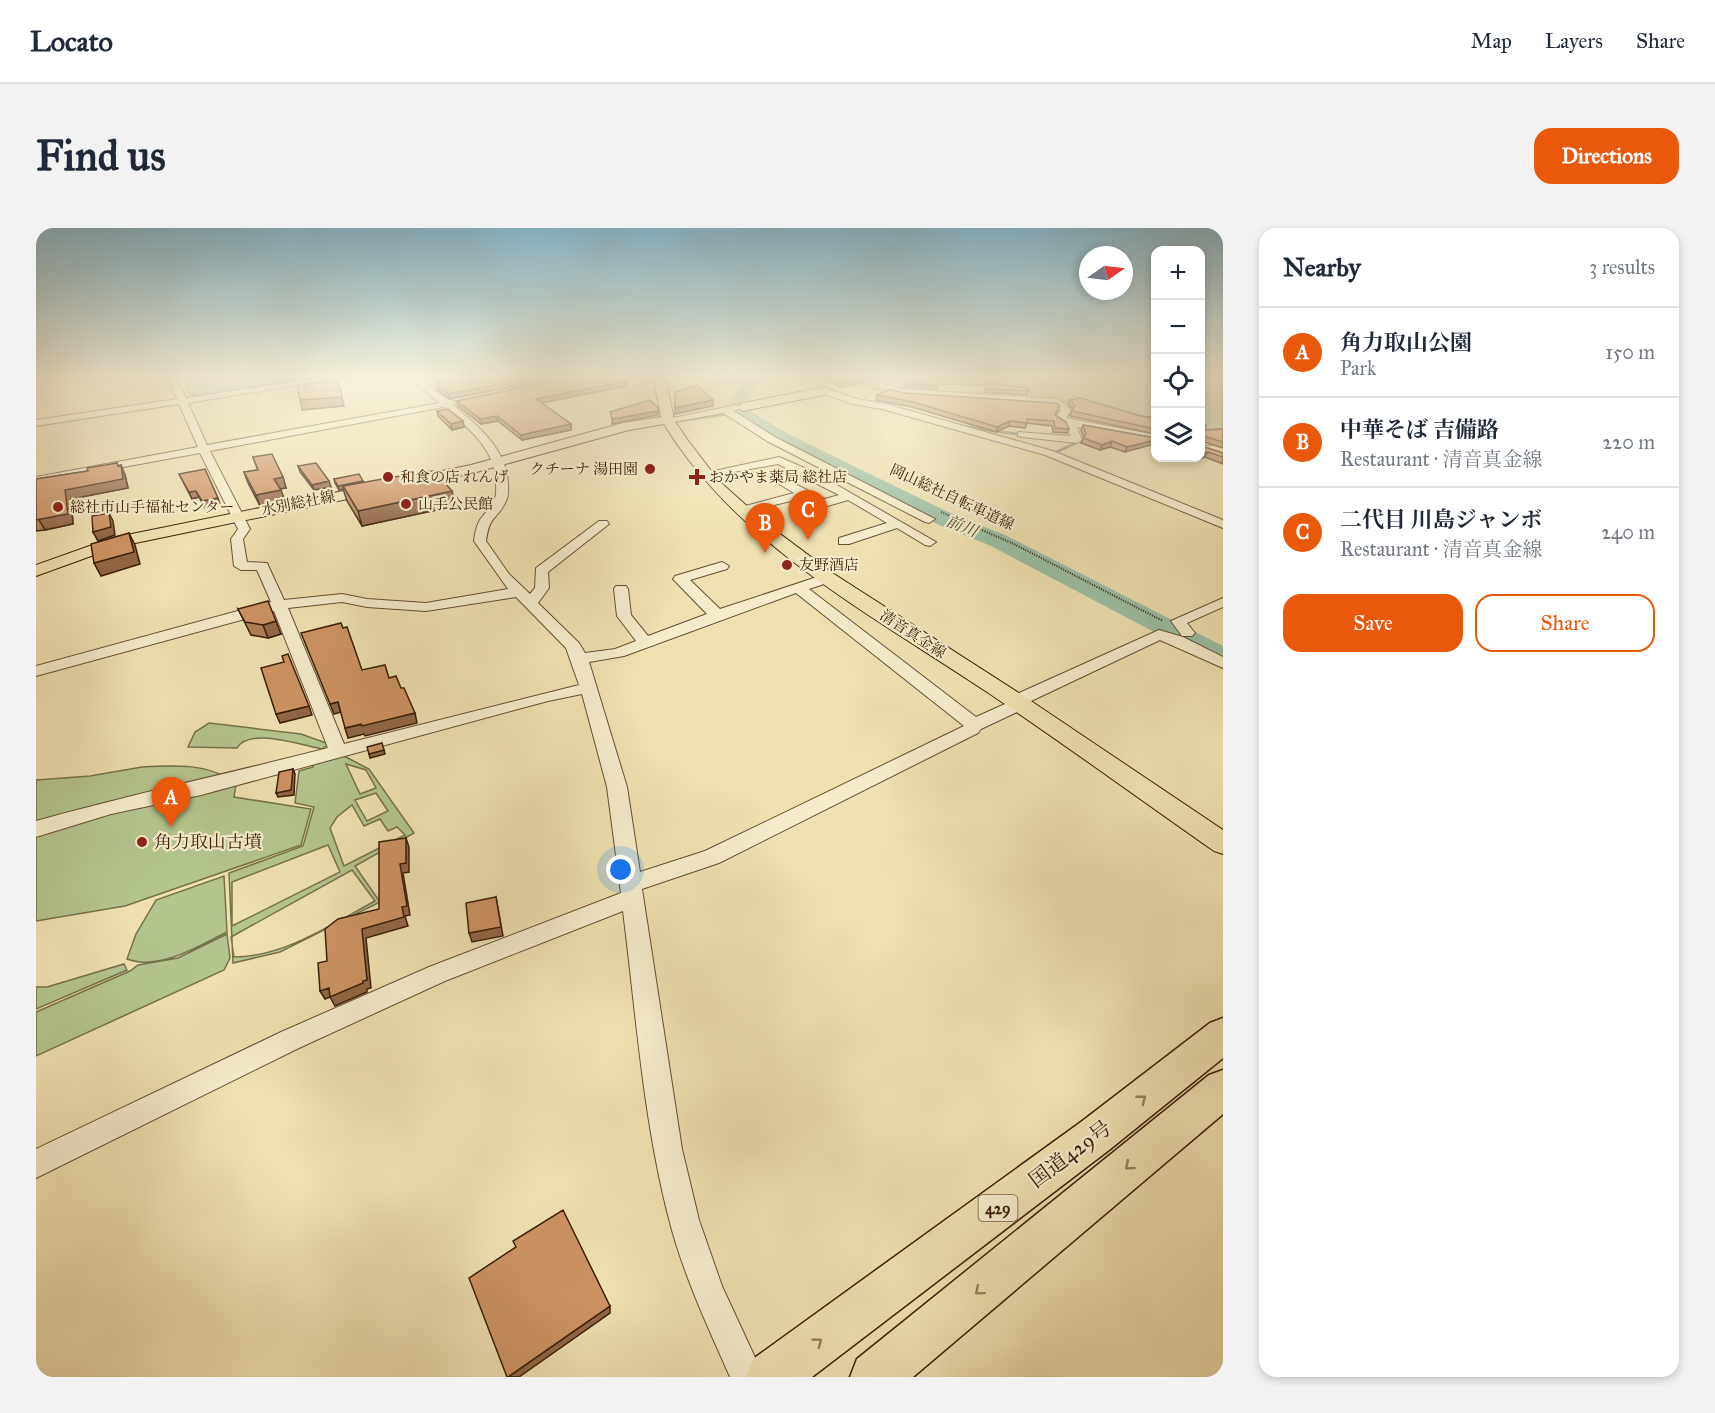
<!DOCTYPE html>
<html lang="en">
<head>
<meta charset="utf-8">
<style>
  body { margin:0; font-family:"IM FELL Great Primer","Noto Serif JP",serif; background:#f2f2f3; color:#1f2937 }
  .controls { position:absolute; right:18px; top:18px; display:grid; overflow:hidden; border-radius:12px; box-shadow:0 3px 9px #0003 }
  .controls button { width:54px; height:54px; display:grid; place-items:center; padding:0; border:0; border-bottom:2px solid #e0e1e3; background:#fff; color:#1f2937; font:30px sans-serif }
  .compass { position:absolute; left:1043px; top:18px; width:54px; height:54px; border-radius:50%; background:#fff; box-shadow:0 3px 9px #0003; rotate:76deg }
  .you { position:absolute; left:585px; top:642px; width:21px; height:21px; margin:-15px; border:4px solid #fff; border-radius:50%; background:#1a73e8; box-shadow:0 0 0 9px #1a73e833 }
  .badge { display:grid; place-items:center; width:39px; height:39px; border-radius:50%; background:#ea580c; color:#fff; font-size:20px; font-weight:700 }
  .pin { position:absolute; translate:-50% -50px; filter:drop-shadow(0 2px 3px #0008) }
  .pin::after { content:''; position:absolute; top:32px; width:21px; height:18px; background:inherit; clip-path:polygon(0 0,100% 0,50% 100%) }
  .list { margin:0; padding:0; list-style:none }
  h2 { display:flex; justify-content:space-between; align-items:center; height:78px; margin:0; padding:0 24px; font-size:26px }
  h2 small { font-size:20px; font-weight:400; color:#747a83 }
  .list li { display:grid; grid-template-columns:39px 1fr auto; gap:18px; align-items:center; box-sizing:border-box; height:90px; padding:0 24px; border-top:2px solid #e0e1e3 }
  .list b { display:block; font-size:22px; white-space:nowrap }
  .list p { margin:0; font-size:20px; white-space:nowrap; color:#747a83 }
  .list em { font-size:20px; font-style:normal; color:#747a83 }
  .actions { display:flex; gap:12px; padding:18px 24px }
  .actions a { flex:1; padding:14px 0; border:2px solid #ea580c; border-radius:18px; text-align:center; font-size:21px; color:#ea580c }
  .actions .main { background:#ea580c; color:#fff }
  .icon { flex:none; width:33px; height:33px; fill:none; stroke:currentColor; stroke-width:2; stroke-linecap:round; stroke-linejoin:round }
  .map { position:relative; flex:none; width:1187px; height:1149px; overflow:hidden; border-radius:18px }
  header { display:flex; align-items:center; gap:36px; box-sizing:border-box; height:84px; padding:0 30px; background:#fff; border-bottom:2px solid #e0e1e3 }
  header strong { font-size:28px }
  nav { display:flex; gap:33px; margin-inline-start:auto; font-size:21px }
  .intro { display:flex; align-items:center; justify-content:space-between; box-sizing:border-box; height:144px; padding:0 36px }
  h1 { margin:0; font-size:42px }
  .button { padding:15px 27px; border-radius:18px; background:#ea580c; color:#fff; font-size:21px; font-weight:700 }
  main { display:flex; gap:36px; padding:0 36px }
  aside { flex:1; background:#fff; border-radius:18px; box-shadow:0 3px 9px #0003 }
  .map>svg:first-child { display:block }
  .green { fill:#b4c48e; stroke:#76724a; stroke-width:1.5; fill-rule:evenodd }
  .water { fill:#9bbea5; stroke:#747e66; stroke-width:1.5 }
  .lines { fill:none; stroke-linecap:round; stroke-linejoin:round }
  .stream { stroke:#747e66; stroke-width:3 }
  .river { fill:#9bbea5; fill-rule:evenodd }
  .minor-casing { stroke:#665031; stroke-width:2 }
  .major-casing { stroke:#391f07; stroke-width:2 }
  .highway-casing { stroke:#391f07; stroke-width:3 }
  .path { stroke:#391f07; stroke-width:2; stroke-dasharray:1 1.5; stroke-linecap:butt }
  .minor { fill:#f4eccb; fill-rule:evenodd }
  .major { fill:#eee1af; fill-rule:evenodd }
  .highway { fill:#eee1af; fill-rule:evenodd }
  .wall { fill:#b07e53; stroke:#391f07; stroke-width:1.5 }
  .shaded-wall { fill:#906644; stroke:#391f07; stroke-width:1.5 }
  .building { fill:#cd9261; stroke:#391f07; stroke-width:1.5 }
  .oneway { stroke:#94805b }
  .poi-dot { fill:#8f2418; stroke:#f4eccb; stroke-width:2 }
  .labels { text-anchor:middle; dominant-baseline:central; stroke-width:4.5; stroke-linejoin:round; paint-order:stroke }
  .far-poi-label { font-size:15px; fill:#391f07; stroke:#f4eccb; text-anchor:start }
  .far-street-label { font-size:15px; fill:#391f07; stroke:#f4eccb }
  .far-water-label { font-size:16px; font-style:italic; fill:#564f36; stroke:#f4eccb }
  .shield { fill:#f4eccb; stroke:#715c42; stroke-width:1.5 }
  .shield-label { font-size:16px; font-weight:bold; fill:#391f07 }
  .poi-label { font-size:18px; fill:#391f07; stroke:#f4eccb; text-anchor:start }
  .near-street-label { font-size:21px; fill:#391f07; stroke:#f4eccb }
</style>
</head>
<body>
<header>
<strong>Locato</strong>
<nav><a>Map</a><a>Layers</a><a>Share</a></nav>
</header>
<div class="intro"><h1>Find us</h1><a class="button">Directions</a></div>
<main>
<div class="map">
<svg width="1187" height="1149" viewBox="0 0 1187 1149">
  <rect width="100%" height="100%" fill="#eee1af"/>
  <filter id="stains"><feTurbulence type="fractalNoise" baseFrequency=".00333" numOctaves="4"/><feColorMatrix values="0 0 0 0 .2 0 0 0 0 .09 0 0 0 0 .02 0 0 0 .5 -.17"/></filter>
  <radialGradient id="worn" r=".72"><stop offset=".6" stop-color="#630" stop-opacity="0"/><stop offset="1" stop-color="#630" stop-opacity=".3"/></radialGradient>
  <path class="green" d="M859,148h260v46l-75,-19 -46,-4 -5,-8 -42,-6 -50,-1 -5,2 -38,-7z
    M1164,148h23v59l-22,-7z
    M173,495l92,11 28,10 -7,5c-21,-4 -73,-22 -85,-1l-49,-1 7,-15z
    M308,528l25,13 45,64 -59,33 25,36 -100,50 -47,11 -4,-90 74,-27 11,-39 -19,-4 4,-32 14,-4v-4zM310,536l20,6 10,18 -16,6zM340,565l12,18 -21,10 -12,-21zM316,577l12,21 16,-7 8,12 9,-4 8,8 -61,31 -14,-38 7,-11zM292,617l12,27 -108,54v-44zM316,642l23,31c-43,23 -91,56 -141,56l-3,-20z
    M106,539c32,-2 69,-4 94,17l-2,13 77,12 -10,36 -176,61 -89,15v-141l54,-4z
    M188,648l3,56c-29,14 -67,39 -100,27l9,-25 20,-34z
    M191,706l3,24 -6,12 -188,86v-44l94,-41 8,-6 40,-7z
    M88,736l3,6 -91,39v-22h11z"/>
  <path class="water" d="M147,148h139l-124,20 -8,-1z"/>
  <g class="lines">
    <path class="stream" d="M764,148l29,13
      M642,193l61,-9
      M918,197l69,10
      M1014,227l32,-15"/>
    <path class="river" d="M710,148h16l-17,32 47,28 154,75 61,25 216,110v19l-10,-2 -222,-117 -61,-25 -150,-77 -53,-34z"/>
    <defs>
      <path id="minor" d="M131,148h8l11,22 145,-22h21l-164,27 19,42 232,-42 -31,-27c20,0 29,23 47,25l-2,4c25,21 53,43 55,78 0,5 1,13 -2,18 -9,20 -16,12 -20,40l23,33 21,20 5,-6 1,-20 63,-47h8l2,3 -61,48 1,16 -11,15 41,40 6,10 30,-4 21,-8 -19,-25 -3,-27 2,-3h10l2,3 3,26 17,21 59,-22 -34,-35 2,-3 47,-14 7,4 -2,3 -37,11 30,29 103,-34h10v6l-24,8 167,128 29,-13 12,-10 142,-64 24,7 40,20v11l-63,-28 -131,62 -12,10 -36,17 -3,4 -259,130 -77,26 40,260 17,71 23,66 42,91h-34c-23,-52 -47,-103 -61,-158 -26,-100 -33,-206 -46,-308l-178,70 -146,67 -263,130v-29l245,-117 148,-65 192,-74 -14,-106 -25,-93 -34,7 -347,94 -90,19 -75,23v-16c96,-27 195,-48 292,-73l-54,-137 -238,65v-10l235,-64 -14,-32h-16l-7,-4 -3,-27 7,-10 -38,-76 -164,30v-6l162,-30 -19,-43 -143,22v-6l141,-21zM408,179c24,21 51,41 52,75 0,6 1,14 -2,18 -11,21 -16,13 -20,41l34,48 -82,14 -59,-4 -25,-5 -58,6 -17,-37 -20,-1 -4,-23 7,-10 -40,-78zM760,365l168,133 -259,125 -65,21 -13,-85 -38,-125 35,-6zM480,369l50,51 13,37 -235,59 -56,-136 54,-6 25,5 59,4z
        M839,154l27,7 156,10 13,11 -5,8 90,17v6l-79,-14 5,13 -5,3 -55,-6 -4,-1v-4l52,4 -4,-11 -11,-6 6,-9 -6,-5 -153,-10 -30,-8v-4z
        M789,160l32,11 29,5 167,47 170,69v8l-178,-73 -163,-46 -30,-5 -30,-11 -2,-2z
        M700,177l5,3 -7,3 41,26 160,82 -6,4 -4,-1 -158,-81 -44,-28 -55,10 -5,-3z
        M1187,210v6l-23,1v-6z
        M743,229l37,16 120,69 -6,4 -5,-1 -28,-17 -48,16h-10v-6l48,-15 -39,-23 -24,7 -21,-9 -65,16v-6l56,-15 -23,-14v-4l4,-1 50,25 14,-4 -61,-31 -72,13 -6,-3z
        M1187,370v9l-36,16 8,10 -3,3h-10l-11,-15z"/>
      <path id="major" d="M617,148h12l9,44 15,22 30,39 49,44 66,49 191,123 198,133v24l-9,-3c-76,-53 -151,-108 -227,-159 -115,-77 -249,-147 -323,-268l-35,6 -156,43 -357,74 -80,29v-11l76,-27 359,-73 152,-42 38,-6z
        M789,159l6,4 -2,3 -86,17 -6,-4 6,-4z"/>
      <path id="highway" d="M1187,790v40l-114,92 -297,227h-66l7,-18 328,-237 129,-99z
        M1187,842v44l-310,263h-63l7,-18 352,-284z"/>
    </defs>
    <use href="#minor" class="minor-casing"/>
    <use href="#major" class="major-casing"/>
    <use href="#highway" class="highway-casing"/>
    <path class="path" d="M759,148l11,5
      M905,284l73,32 149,77"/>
    <use href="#minor" class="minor"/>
    <use href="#major" class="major"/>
    <use href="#highway" class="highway"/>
  </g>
  <path class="wall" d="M394,148h138l-119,23 -12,-10 -1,-5h2z
    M541,148h55v3l-5,1v6l-86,17 30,21v6l-49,10 -24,-19 -17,3 -23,-18 -1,-5z
    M776,148h59l-1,5 -28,6z
    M952,155l41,5 -2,7 -43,-3z
    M869,156l32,2 -1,3 -32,-2z
    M867,165l155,17 -3,5 14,14 -2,4 -14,-1 -1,-6 -25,-3 -2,5 -16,-2 -13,6 -84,-25 -36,-7 1,-5z
    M1034,172l71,16 14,2v16l-85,-18 3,-7 -5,-5z
    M401,183l27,16 -12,3 -14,-14z
    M1164,195l5,7 18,-1v19l-22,-7v5l22,7v11l-18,-7 -6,2 -3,-1h4z
    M1047,197l72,13 -30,14 -15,-5 -10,3 -19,-7 3,-5 -3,-8z
    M217,229l30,20 3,11 -6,1 5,12 -25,5 -12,-23 -4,-11 14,-2z
    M81,235l1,3 3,-1 4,10 3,13 -57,11 2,25 -28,6 -9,1v-52l52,-8z
    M262,238l33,21 -17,3 -14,-18z
    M143,246l41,30 -15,4 -6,-11 -7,2z
    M298,251l30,4 88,8 3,15 -93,20 -15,-25 -4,-12 -4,1 -4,-7z
    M202,381l43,25 -13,4 -17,-3z"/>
  <path class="shaded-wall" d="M505,148h27l-119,23 -1,-5z
    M587,148h9v3l-9,2z
    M835,148l-1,5 -28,6 1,-5z
    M591,153v5l-91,18v-5z
    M306,169l2,9 -42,4 -2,-10z
    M677,172v6l-38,8v-6z
    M622,183v4l-46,9v-5z
    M461,188l1,5 -17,3 -1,-5z
    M427,193l1,6 -12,3 -1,-6z
    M974,193l-1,5 -13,6 1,-5z
    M535,196v6l-49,10 -1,-5z
    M1119,212v4l-30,8 2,-5z
    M1076,213l-2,6 -10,3 2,-5z
    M1172,224l-3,5 -6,2 1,-1 2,-4z
    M85,237l4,10 3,13 -57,11 2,25 -28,6 -6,-10 26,-30z
    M247,249l3,11 -8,1 -4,-10z
    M293,253l2,6 -17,3 -2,-5z
    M327,253l1,3 -21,2v3l-4,1 -1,-4z
    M245,262l4,11 -25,5 -4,-11z
    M160,263l3,6 -7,2 -3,-7z
    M416,263l3,15 -93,20 -4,-15z
    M182,270l2,6 -15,4 -3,-7z
    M73,285l4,8 2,14 -17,6 -5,-9z
    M93,305l6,12 5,19 -39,12 -7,-13z
    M240,393l5,13 -13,4 -5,-13z
    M302,474l3,10 -7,2 -4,-10z
    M273,478l3,9 -32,8 -4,-9z
    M379,485l2,10 -52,13 -1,-2 -16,4 -3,-10z
    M348,522l1,4 -15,4 -1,-4z
    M257,541l2,5 -1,21 -16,2 -2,-4z
    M370,610l3,9v25l-6,1 7,42 -5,1 3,10 -42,12 5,50 -4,1v3l-32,14 -5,-9 -5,2 -5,-8 42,-62 40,-22 -2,-43z
    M460,669l7,39 -31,6 -3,-9z
    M574,1078v7l-91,64h-11z"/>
  <path class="building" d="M398,148h107l-93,18 -12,-10 5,-1z
    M541,148h46l4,5 -91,18 35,25 -50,11 -24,-19 -17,3 -23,-18z
    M791,148h44l-28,6z
    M875,152l26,6 -32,-2z
    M302,153l4,16 -42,3 -3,-15z
    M952,155l41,5 -1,3 -43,-2z
    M661,157l16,15 -38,8v-16z
    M854,161l13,4 153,10 4,3 -5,9 11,7 3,7 -14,-1 -1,-7 -27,-2v4l-17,-2 -13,6 -84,-25 -36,-7z
    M1044,170l61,18 14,2v11l-83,-18 3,-6 -5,-5z
    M614,172l8,8v3l-46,8 -2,-7z
    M412,181l15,12 -12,3 -14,-13z
    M1164,195l6,2 -1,5 18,-1v13l-20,-6 -3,2z
    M1047,197l72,13v2l-28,7 -15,-6 -10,4 -19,-7 3,-4z
    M1164,210l1,8 22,7v4l-15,-5 -8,1z
    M236,226l11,23 -9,2 7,11 -25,5 -12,-23 14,-2 -5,-13z
    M81,235l1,3 3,-1 2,14 -58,11 3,24 -32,6v-41l52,-8 -1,-3z
    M280,235l13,18 -17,4 -14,-19z
    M169,241l13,29 -16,3 -6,-10 -7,1 -10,-18z
    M398,243l18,20 -94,20 -15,-25 79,-14z
    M323,246l4,7 -25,5 -4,-7z
    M73,285l2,14 -18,5 -1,-16z
    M93,305l5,19 -40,11 -3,-19z
    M232,373l8,20 -13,4 -18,-3 -7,-13z
    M305,395l2,5 4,-1 15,43 23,-5 4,13 7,-2 5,12h3l11,25 -53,13 -1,-2 -16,4 -7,-26 -8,2 -29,-71z
    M252,426l21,52 -33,8 -15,-46 23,-6 -2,-6z
    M346,515l2,7 -15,4 -2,-7z
    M257,541l-2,21 -15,3 3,-21z
    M370,610v25l-6,1 7,42 -5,1 2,10 -42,12 5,51 -4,1v2l-33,14 -1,-9 -9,3 -2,-28 9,-2 -2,-32 13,-10 41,-10v-67z
    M460,669l5,30 -32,6 -3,-30z
    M527,982l47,96 -102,71h-1l-38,-99 47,-31 -3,-6z"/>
  <defs><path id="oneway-chevron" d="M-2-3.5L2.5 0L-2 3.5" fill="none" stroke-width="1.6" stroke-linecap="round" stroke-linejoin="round" transform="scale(1.5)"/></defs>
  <g class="oneway">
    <use href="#oneway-chevron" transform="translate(1106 871) rotate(-38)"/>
    <use href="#oneway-chevron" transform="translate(1093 938) rotate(140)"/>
    <use href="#oneway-chevron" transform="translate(943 1063) rotate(140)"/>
    <use href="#oneway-chevron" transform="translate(782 1114) rotate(-37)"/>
  </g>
  <linearGradient id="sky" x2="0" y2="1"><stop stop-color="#89b8cd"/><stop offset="0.48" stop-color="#f7f2db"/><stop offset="1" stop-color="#f7f2db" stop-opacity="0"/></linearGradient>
  <rect width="1187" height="309" fill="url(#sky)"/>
  <g class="poi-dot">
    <circle cx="614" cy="241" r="6"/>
    <circle cx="352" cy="249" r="6"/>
    <path d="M658 240h6v6h6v6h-6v6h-6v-6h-6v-6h6z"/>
    <circle cx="370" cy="276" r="6"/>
    <circle cx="22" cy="279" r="6"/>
    <circle cx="751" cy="337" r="6"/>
    <circle cx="106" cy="614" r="6"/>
  </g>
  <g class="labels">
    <g class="far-poi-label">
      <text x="602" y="241" text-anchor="end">クチーナ 湯田園</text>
      <text x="364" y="249">和食の店 れんげ</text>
      <text x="673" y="249">おかやま薬局 総社店</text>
      <text x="382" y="276">山手公民館</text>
      <text x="34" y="279">総社市山手福祉センター</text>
      <text x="763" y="337">友野酒店</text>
    </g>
    <g class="far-street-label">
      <text transform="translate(916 269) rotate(25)">岡山総社自転車道線</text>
      <text transform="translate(262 275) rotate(-11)">水別総社線</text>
      <text transform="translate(877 406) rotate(33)">清音真金線</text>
    </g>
    <g class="far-water-label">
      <text transform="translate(926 298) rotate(22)">前川</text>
    </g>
    <rect class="shield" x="942.5" y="967" width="39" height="26" rx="4.5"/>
    <g class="shield-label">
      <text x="962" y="980">429</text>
    </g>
    <g class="poi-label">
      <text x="118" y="614">角力取山古墳</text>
    </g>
    <g class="near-street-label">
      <text transform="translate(1034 926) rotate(-37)">国道429号</text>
    </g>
  </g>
  <rect width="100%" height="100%" filter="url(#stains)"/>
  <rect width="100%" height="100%" fill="url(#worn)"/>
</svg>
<div class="controls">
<button>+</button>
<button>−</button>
<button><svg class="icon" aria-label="locate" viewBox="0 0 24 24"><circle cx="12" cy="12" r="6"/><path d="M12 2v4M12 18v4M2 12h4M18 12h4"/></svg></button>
<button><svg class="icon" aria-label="layers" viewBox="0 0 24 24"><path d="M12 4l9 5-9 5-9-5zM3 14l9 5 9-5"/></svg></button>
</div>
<svg class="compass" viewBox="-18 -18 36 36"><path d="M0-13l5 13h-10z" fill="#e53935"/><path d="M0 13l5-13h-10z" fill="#747a83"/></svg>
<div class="you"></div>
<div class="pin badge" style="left:135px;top:599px">A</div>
<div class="pin badge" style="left:729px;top:325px">B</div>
<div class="pin badge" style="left:772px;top:312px">C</div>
</div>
<aside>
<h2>Nearby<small>3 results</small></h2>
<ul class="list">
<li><span class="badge">A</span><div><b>角力取山公園</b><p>Park</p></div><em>150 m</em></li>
<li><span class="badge">B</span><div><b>中華そば 吉備路</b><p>Restaurant · 清音真金線</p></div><em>220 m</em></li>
<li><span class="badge">C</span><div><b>二代目 川島ジャンボ</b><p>Restaurant · 清音真金線</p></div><em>240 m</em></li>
</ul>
<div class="actions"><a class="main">Save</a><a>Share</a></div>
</aside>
</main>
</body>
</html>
